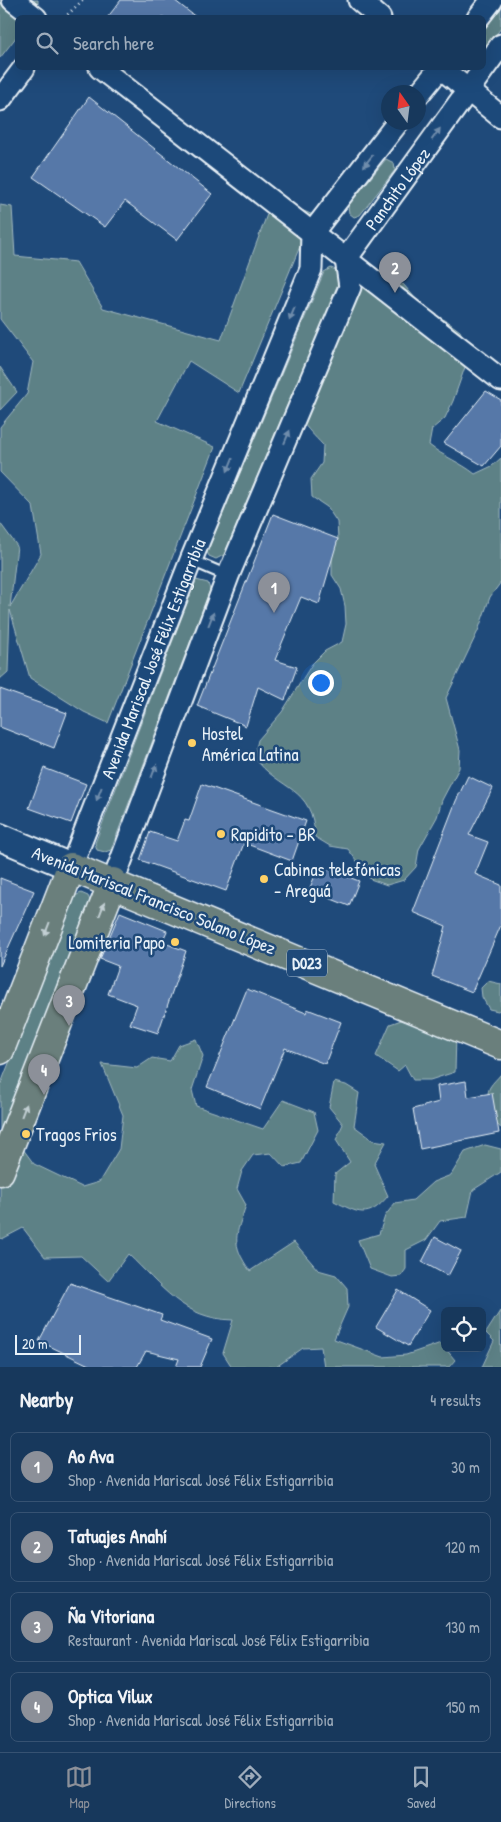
<!DOCTYPE html>
<html lang="en">
<head>
<meta charset="utf-8">
<style>
  body { margin:0; font-family:"Patrick Hand",sans-serif; background:#203f62; color:#f1f3f6 }
  .controls { position:absolute; right:15px; bottom:15px; display:grid; overflow:hidden; border-radius:8px; box-shadow:0 5px 20px #0002 }
  .controls button { width:45px; height:45px; display:grid; place-items:center; padding:0; border:0; border-bottom:1px solid #365272; background:#17385c; color:#f1f3f6; font:25px sans-serif }
  .compass { position:absolute; left:381px; top:85px; width:45px; height:45px; border-radius:50%; background:#17385c; box-shadow:0 5px 20px #0002; rotate:346deg }
  .scale { position:absolute; left:15px; bottom:12px; width:66px; box-sizing:border-box; padding-left:5px; border:2px solid #e8f1f8; border-top:0; font-size:14px; line-height:18px; white-space:nowrap; color:#e8f1f8; -webkit-text-stroke:4px #1f4a7a; paint-order:stroke }
  .you { position:absolute; left:320px; top:682px; width:18px; height:18px; margin:-12px; border:4px solid #fff; border-radius:50%; background:#1a73e8; box-shadow:0 0 0 8px #1a73e833 }
  .badge { display:grid; place-items:center; width:32px; height:32px; border-radius:50%; background:#8c9099; color:#fff; font-size:16px; font-weight:700 }
  .pin { position:absolute; translate:-50% -41px; filter:drop-shadow(0 1px 2px #0008) }
  .pin::after { content:''; position:absolute; top:26px; width:18px; height:15px; background:inherit; clip-path:polygon(0 0,100% 0,50% 100%) }
  .list { margin:0; padding:0; list-style:none }
  h2 { display:flex; justify-content:space-between; align-items:center; height:65px; margin:0; padding:0 20px; font-size:21px }
  h2 small { font-size:16px; font-weight:400; color:#9eacbb }
  .list li { display:grid; grid-template-columns:32px 1fr auto; gap:15px; align-items:center; box-sizing:border-box; height:70px; margin:0 10px 10px; padding:0 10px; border:1px solid #365272; border-radius:8px }
  .list b { display:block; font-size:19px; white-space:nowrap }
  .list p { margin:0; font-size:16px; white-space:nowrap; color:#9eacbb }
  .list em { font-size:16px; font-style:normal; color:#9eacbb }
  .icon { flex:none; width:28px; height:28px; fill:none; stroke:currentColor; stroke-width:2; stroke-linecap:round; stroke-linejoin:round }
  .map { position:relative; flex:none; width:501px; height:1367px; overflow:hidden }
  .search { position:absolute; background:#17385c; box-shadow:0 5px 20px #0002; left:15px; right:15px; top:15px; height:55px; display:flex; align-items:center; gap:12px; box-sizing:border-box; padding:0 18px; border-radius:8px; color:#9eacbb; font-size:19px }
  .sheet { height:385px; background:#17385c }
  nav { display:flex; justify-content:space-around; align-items:center; box-sizing:border-box; height:70px; border-top:1px solid #365272; background:#17385c; font-size:14px; color:#9eacbb }
  nav a { display:grid; justify-items:center; gap:2px }
  nav .on { color:#8c9099 }
  .map>svg:first-child { display:block }
  .green { fill:#5d8186; stroke:#a2b9bf }
  .building { fill:#5678a8; stroke:#e8f1f8 }
  .lines { fill:none; stroke-linecap:round; stroke-linejoin:round }
  .service-casing { stroke:#e8f1f8; stroke-width:14 }
  .minor-casing { stroke:#e8f1f8; stroke-width:25 }
  .tertiary-casing { stroke:#e8f1f8; stroke-width:30 }
  .primary-casing { stroke:#e8f1f8; stroke-width:31 }
  .path { stroke:#e8f1f8; stroke-width:3; stroke-dasharray:1 4; stroke-linecap:butt }
  .service { stroke:#1f4a7a; stroke-width:10 }
  .minor { stroke:#1f4a7a; stroke-width:21 }
  .tertiary { stroke:#1f4a7a; stroke-width:26 }
  .primary { stroke:#6a7f7c; stroke-width:28 }
  .oneway { fill:#6f8dac }
  .oneway2 { fill:#c2cfd3 }
  .poi-dot { fill:#ffd166; stroke:#1f4a7a; stroke-width:2 }
  .labels { text-anchor:middle; dominant-baseline:central; stroke-width:5; stroke-linejoin:round; paint-order:stroke }
  .shield { fill:#1f4a7a; stroke:#acbfd2; stroke-width:1 }
  .shield-label { font-size:16px; font-weight:bold; fill:#e8f1f8 }
  .street-label { font-size:18px; fill:#e8f1f8; stroke:#1f4a7a }
  .poi-label { font-size:18px; fill:#e8f1f8; stroke:#1f4a7a; text-anchor:start }
</style>
</head>
<body>
<div class="map">
<svg width="501" height="1367" viewBox="0 0 501 1367">
  <rect width="100%" height="100%" fill="#1f4a7a"/>
  <filter id="ink" filterUnits="userSpaceOnUse"><feTurbulence type="fractalNoise" baseFrequency=".02" numOctaves="2"/><feDisplacementMap in="SourceGraphic" scale="10" xChannelSelector="R" yChannelSelector="G"/><feConvolveMatrix kernelMatrix="1 2 1 2 8 2 1 2 1" color-interpolation-filters="sRGB"/></filter>
  <g filter="url(#ink)">
    <path class="green" d="M0,0h38v11l-5,6 -15,1 -1,18 -17,22z
      M501,8v20l-17,23v-21z
      M386,159l8,4 1,7 -35,45 -6,2 -5,-4 -1,-7z
      M273,198l40,17 -74,178 -50,-32 -32,60 58,26 -107,276 -24,-11 -54,-34 -20,-68 -2,62 -8,7v-156l17,23 -7,61 31,-53 -8,-48 -33,-34v-45l27,-33 6,-32 -33,-43v-114l12,2 3,49 61,6 27,46 118,32z
      M331,268l7,3 2,8 -11,26 38,-21h36l25,29 17,7 15,11 8,17 -3,19 -12,34 -8,17 -13,11 -3,16c15,12 31,17 46,29l17,-8 9,-8v124l-11,15 -12,34 -32,67 14,52 -1,18 -17,32 -5,17 -18,32 -3,18 -12,13 -17,5 -17,-6 -22,-30 -18,-3 -15,-9c-2,-52 -35,-45 -61,-80l4,-17 24,-28 30,-48 13,-13 17,-9 4,-18 -1,-18 -4,-17 -9,-14v-19l6,-17 -1,-17 -10,-15 -15,-10 -1,-18 11,-16 1,-18c-17,-18 -31,-30 -29,-56l-70,166 -8,4 -7,-3 -2,-4 117,-280z
      M0,367l17,25 -17,18z
      M196,580l12,3 2,7 -99,260 -6,2 -8,-2 -2,-7z
      M81,893l7,3 3,7 -91,232v-49l75,-190z
      M488,981l13,3v25l-3,2 -9,-2 -7,-12 -1,-9z
      M407,1018l49,17 -1,37 -25,8h-17l-8,-15 -7,6 -22,-15 14,-32z
      M196,1039l7,17 -11,34 4,16 67,23 20,-29 31,12 4,18 -17,33 -17,4 -13,-14 -18,2 -11,16 -5,18 9,16c-10,31 -16,37 4,66l44,-29 24,28 18,5 11,13 1,19 -14,32 49,18 23,-2 35,-12 14,17 -6,7h-125l-3,-20 -18,1 -27,19h-44l-9,-14 10,-33c-50,-1 -71,-34 -105,-66l-20,27 -27,-25 -36,1 -22,-29 -21,11 -2,-2v-50l23,-38 11,15 48,23 17,-5 20,-33 4,-34 -21,-51 35,4 15,-10 18,3 9,-16z
      M501,1074v54c-10,-7 -17,-30 -11,-41 3,-5 8,-9 11,-13z
      M334,1082l12,3 13,8 -5,33 19,14 13,2 -12,22 14,32c-20,24 -30,17 -54,5l1,-27 15,-12 -14,-22 7,-16 -14,-17z
      M485,1145l16,4v23l-28,18 -6,27 -27,4 -14,19 -20,10v19l-5,7 -9,1 -22,-8 -12,-29 21,-6 6,-18 10,-13 18,-3 20,-18 18,-7 14,-23z
      M500,1311l1,56h-19l12,-26 -8,-8z"/>
    <path class="building" d="M121,0h53l23,18h-90z
      M89,97l123,97 -35,46 -52,-39 -20,26 -72,-50z
      M486,391l15,9v46l-17,20 -40,-23z
      M273,514l65,25 -19,65 -18,-7 -26,63 22,7 -12,33 -27,-13 -12,39 -49,-20z
      M0,689l67,24 -13,35 -54,-21z
      M44,768l42,16 -15,39 -42,-15z
      M468,776l25,12 -24,47 19,7 -13,32 26,11v40l-29,67 -40,-16 14,-50 -33,-14 43,-111z
      M202,784l104,37 -14,40 -48,-18 -18,48 -86,-31 10,-28 27,9 8,-21 4,1z
      M319,866l40,15 -10,25 -40,-16z
      M0,878l34,13 -34,75z
      M120,912l47,19 -5,11 24,9 -28,82 -28,-9 7,-19 -29,-11 10,-28 -18,-7z
      M247,989l59,24 1,-4 34,13 -16,42 -40,-16 -25,61 -53,-22z
      M466,1081l2,16 24,-4 7,40 -79,16 -7,-40 26,-7 -2,-16z
      M435,1237l26,14 -13,25 -26,-14z
      M70,1283l92,32 -2,5 52,19 -12,28h-24l3,-8 -33,-8 -9,16h-44l-54,-26z
      M398,1290l32,20 -22,36 -32,-19z"/>
    <g class="lines">
      <defs>
        <path id="service" d="M191,560l37,16"/>
        <g id="minor">
          <path d="M13,0l23,18"/>
          <path d="M359,0l21,18"/>
          <path d="M478,18l14,-18"/>
          <path d="M100,68l401,312"/>
          <path d="M441,68l60,49"/>
          <path d="M418,95l22,-27"/>
          <path d="M0,100l24,-32"/>
          <path id="s1" d="M71,867l120,-307 120,-291 1,-36 86,-111"/>
          <path id="s2" d="M113,882l115,-306 122,-289 -4,-28 155,-214"/>
        </g>
        <path id="tertiary" d="M0,837l71,30"/>
        <path id="primary" d="M0,1050l71,-183 430,178
          M0,1171l113,-289"/>
      </defs>
      <use href="#service" class="service-casing"/>
      <use href="#minor" class="minor-casing"/>
      <use href="#tertiary" class="tertiary-casing"/>
      <use href="#primary" class="primary-casing"/>
      <path class="path" d="M64,18l19,-18"/>
      <use href="#service" class="service"/>
      <use href="#minor" class="minor"/>
      <use href="#tertiary" class="tertiary"/>
      <use href="#primary" class="primary"/>
    </g>
    <defs><path id="oneway-solid" d="M-6-.8H1V-3.2L6.5 0L1 3.2V.8H-6Z" transform="scale(1.25)"/></defs>
    <g class="oneway">
      <use href="#oneway-solid" transform="translate(436 134) rotate(-54)"/>
      <use href="#oneway-solid" transform="translate(368 161) rotate(128)"/>
      <use href="#oneway-solid" transform="translate(292 314) rotate(112)"/>
      <use href="#oneway-solid" transform="translate(287 437) rotate(-67)"/>
      <use href="#oneway-solid" transform="translate(230 465) rotate(112)"/>
      <use href="#oneway-solid" transform="translate(211 619) rotate(-69)"/>
      <use href="#oneway-solid" transform="translate(154 771) rotate(-69)"/>
      <use href="#oneway-solid" transform="translate(99 794) rotate(111)"/>
    </g>
    <g class="oneway2">
      <use href="#oneway-solid" transform="translate(102 909) rotate(-69)"/>
      <use href="#oneway-solid" transform="translate(47 929) rotate(111)"/>
      <use href="#oneway-solid" transform="translate(24 1110) rotate(-69)"/>
    </g>
  </g>
  <g class="poi-dot">
    <circle cx="192" cy="743" r="5"/>
    <circle cx="221" cy="834" r="5"/>
    <circle cx="264" cy="879" r="5"/>
    <circle cx="175" cy="942" r="5"/>
    <circle cx="26" cy="1134" r="5"/>
  </g>
  <g class="labels">
    <rect class="shield" x="287" y="949.5" width="40" height="27" rx="4"/>
    <g class="shield-label">
      <text x="307" y="963">D023</text>
    </g>
    <g class="street-label">
      <text stroke="none"><textPath href="#s2" startOffset="756">Panchito López</textPath></text>
      <text stroke="none"><textPath href="#s1" startOffset="224">Avenida Mariscal José Félix Estigarribia</textPath></text>
      <text transform="translate(154 900) rotate(22)">Avenida Mariscal Francisco Solano López</text>
    </g>
    <g class="poi-label">
      <text x="202" y="733">Hostel<tspan x="202" dy="21">América Latina</tspan></text>
      <text x="231" y="834">Rapidito - BR</text>
      <text x="274" y="869">Cabinas telefónicas<tspan x="274" dy="21">- Areguá</tspan></text>
      <text x="165" y="942" text-anchor="end">Lomiteria Papo</text>
      <text x="36" y="1134">Tragos Frios</text>
    </g>
  </g>
</svg>
<div class="controls">
<button><svg class="icon" aria-label="locate" viewBox="0 0 24 24"><circle cx="12" cy="12" r="6"/><path d="M12 2v4M12 18v4M2 12h4M18 12h4"/></svg></button>
</div>
<svg class="compass" viewBox="-18 -18 36 36"><path d="M0-13l5 13h-10z" fill="#e53935"/><path d="M0 13l5-13h-10z" fill="#9eacbb"/></svg>
<div class="scale">20 m</div>
<div class="you"></div>
<div class="pin badge" style="left:274px;top:613px">1</div>
<div class="pin badge" style="left:395px;top:293px">2</div>
<div class="pin badge" style="left:69px;top:1026px">3</div>
<div class="pin badge" style="left:44px;top:1095px">4</div>
<div class="search"><svg class="icon" aria-label="search" viewBox="0 0 24 24"><circle cx="10" cy="10" r="6"/><path d="M15 15l6 6"/></svg>Search here</div>
</div>
<section class="sheet">
<h2>Nearby<small>4 results</small></h2>
<ul class="list">
<li><span class="badge">1</span><div><b>Ao Ava</b><p>Shop · Avenida Mariscal José Félix Estigarribia</p></div><em>30 m</em></li>
<li><span class="badge">2</span><div><b>Tatuajes Anahí</b><p>Shop · Avenida Mariscal José Félix Estigarribia</p></div><em>120 m</em></li>
<li><span class="badge">3</span><div><b>Ña Vitoriana</b><p>Restaurant · Avenida Mariscal José Félix Estigarribia</p></div><em>130 m</em></li>
<li><span class="badge">4</span><div><b>Optica Vilux</b><p>Shop · Avenida Mariscal José Félix Estigarribia</p></div><em>150 m</em></li>
</ul>
</section>
<nav>
<a class="on"><svg class="icon" aria-label="map" viewBox="0 0 24 24"><path d="M3 6l6-2 6 2 6-2v14l-6 2-6-2-6 2zM9 4v14M15 6v14"/></svg>Map</a>
<a><svg class="icon" aria-label="directions" viewBox="0 0 24 24"><path d="M12 3l9 9-9 9-9-9zM9 14v-3h6M13 9l2 2-2 2"/></svg>Directions</a>
<a><svg class="icon" aria-label="saved" viewBox="0 0 24 24"><path d="M7 4h10v16l-5-4-5 4z"/></svg>Saved</a>
</nav>
</body>
</html>
